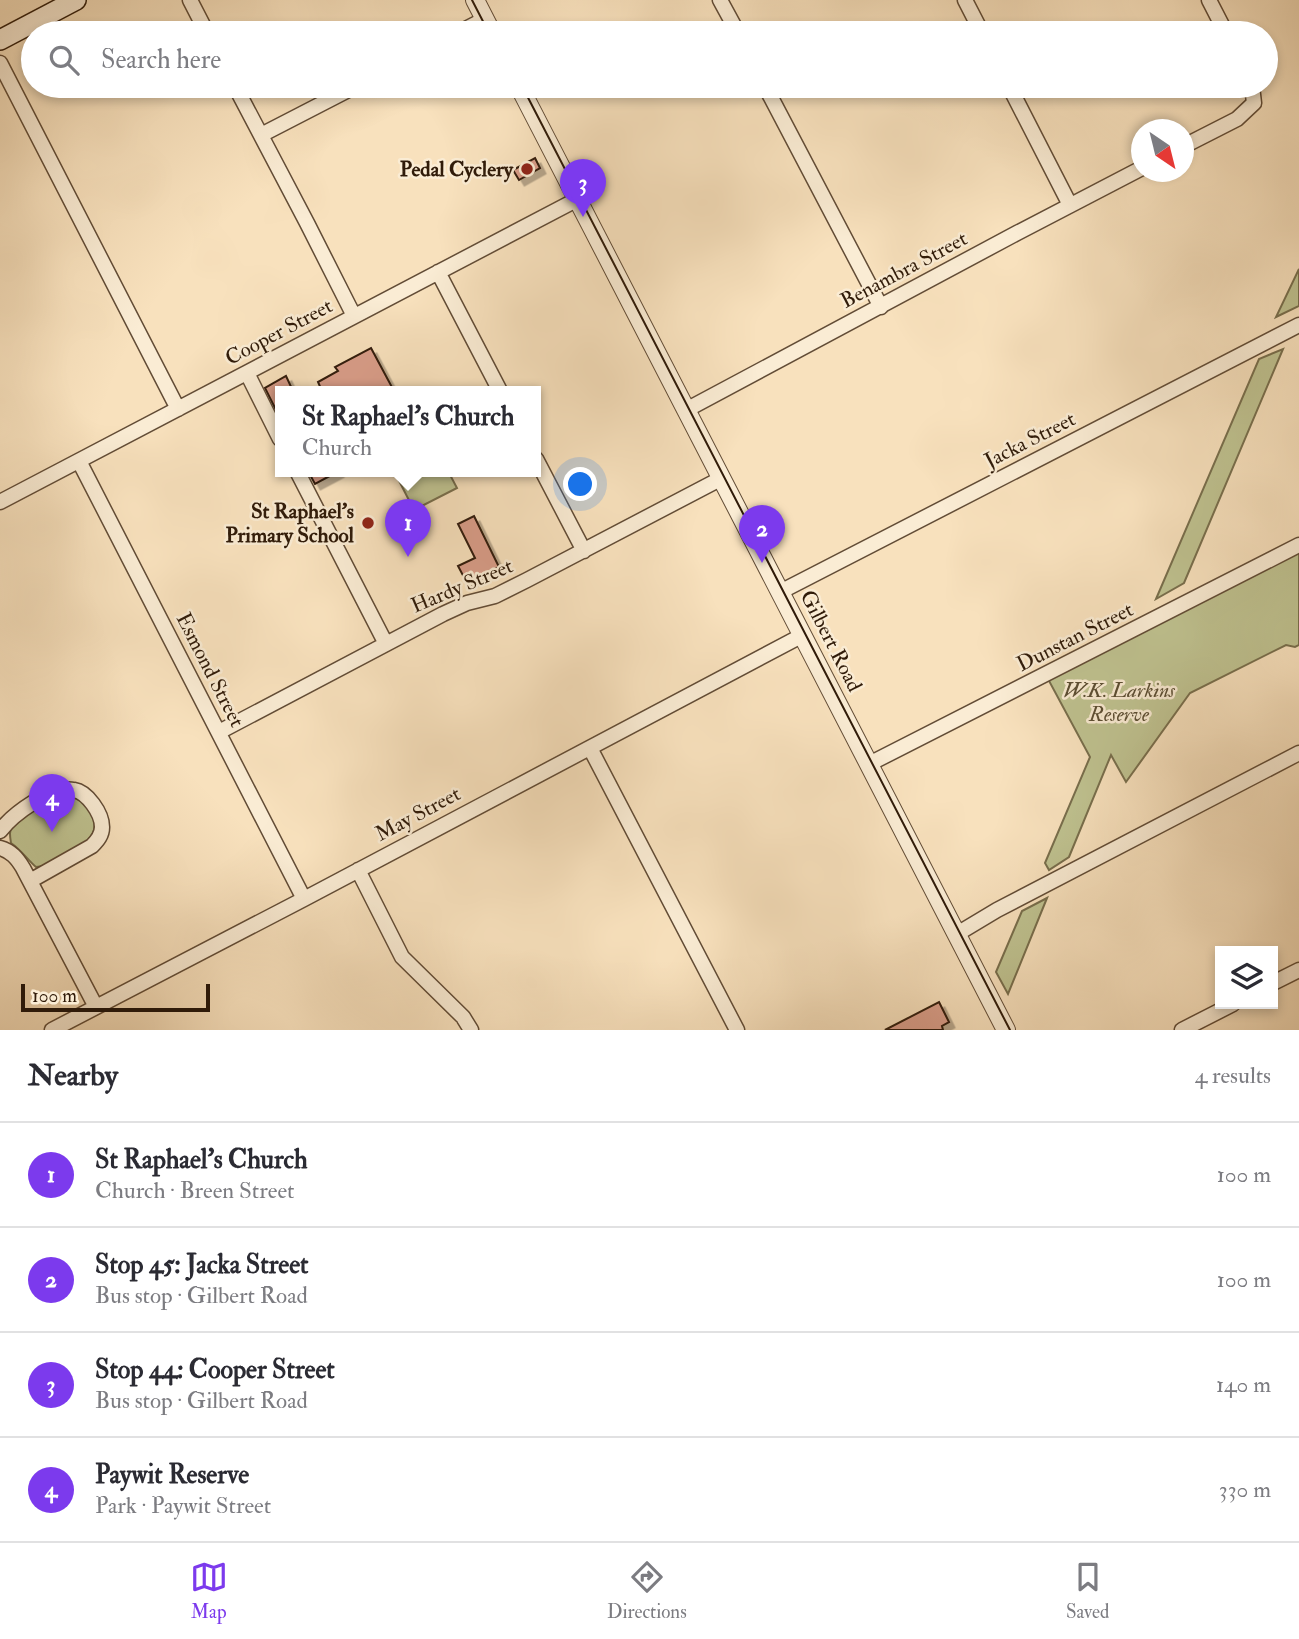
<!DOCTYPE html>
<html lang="en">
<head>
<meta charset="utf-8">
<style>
  body { margin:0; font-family:"IM FELL Double Pica",serif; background:#f2f2f3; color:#2b2b33 }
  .controls { position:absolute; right:21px; bottom:21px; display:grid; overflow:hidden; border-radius:0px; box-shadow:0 4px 10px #0003 }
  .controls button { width:63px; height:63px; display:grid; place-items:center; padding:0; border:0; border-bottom:2px solid #e1e1e2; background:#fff; color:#2b2b33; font:35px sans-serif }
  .compass { position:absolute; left:1131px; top:119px; width:63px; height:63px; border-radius:50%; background:#fff; box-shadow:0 4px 10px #0003; rotate:145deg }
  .scale { position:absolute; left:21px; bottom:18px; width:189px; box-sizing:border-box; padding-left:7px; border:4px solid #301b09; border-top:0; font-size:19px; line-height:24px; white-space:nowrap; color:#301b09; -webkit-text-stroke:5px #faecd4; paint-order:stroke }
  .you { position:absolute; left:581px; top:485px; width:24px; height:24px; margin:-18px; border:5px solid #fff; border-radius:50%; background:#1a73e8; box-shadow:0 0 0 10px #1a73e833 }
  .badge { display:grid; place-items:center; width:46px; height:46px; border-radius:50%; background:#7c3aed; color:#fff; font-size:23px; font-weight:700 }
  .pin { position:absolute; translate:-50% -58px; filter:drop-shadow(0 2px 4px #0008) }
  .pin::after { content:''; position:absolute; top:37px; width:24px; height:21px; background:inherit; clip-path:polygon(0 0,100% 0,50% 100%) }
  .popup { position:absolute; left:275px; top:386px; width:266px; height:91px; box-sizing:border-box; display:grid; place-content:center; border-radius:0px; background:#fff; filter:drop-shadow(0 2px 5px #0005); font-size:23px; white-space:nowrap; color:#7c7c81 }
  .popup b { font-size:26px; color:#2b2b33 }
  .popup::after { content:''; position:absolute; left:50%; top:100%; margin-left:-14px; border:14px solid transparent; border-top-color:#fff }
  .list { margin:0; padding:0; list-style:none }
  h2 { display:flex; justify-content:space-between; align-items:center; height:91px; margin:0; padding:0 28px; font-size:30px }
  h2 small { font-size:23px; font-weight:400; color:#7c7c81 }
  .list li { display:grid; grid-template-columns:46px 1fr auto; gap:21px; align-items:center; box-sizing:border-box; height:105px; padding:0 28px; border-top:2px solid #e1e1e2 }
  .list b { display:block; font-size:26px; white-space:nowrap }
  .list p { margin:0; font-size:23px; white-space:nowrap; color:#7c7c81 }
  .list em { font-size:23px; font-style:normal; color:#7c7c81 }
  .icon { flex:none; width:38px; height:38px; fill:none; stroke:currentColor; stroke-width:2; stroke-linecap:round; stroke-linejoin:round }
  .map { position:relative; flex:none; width:1299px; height:1030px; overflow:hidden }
  .search { position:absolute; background:#fff; box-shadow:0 4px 10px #0003; left:21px; right:21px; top:21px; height:77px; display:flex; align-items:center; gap:18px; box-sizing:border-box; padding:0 24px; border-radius:38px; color:#7c7c81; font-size:26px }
  .sheet { height:511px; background:#fff }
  nav { display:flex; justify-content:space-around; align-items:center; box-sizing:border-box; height:98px; border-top:2px solid #e1e1e2; background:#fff; font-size:19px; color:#7c7c81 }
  nav a { display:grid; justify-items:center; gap:4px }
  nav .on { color:#7c3aed }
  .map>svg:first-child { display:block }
  .green { fill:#bfc290; stroke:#786e4c; stroke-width:2 }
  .building { fill:#d99d89; stroke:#301b09; stroke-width:2; filter:url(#shadow) }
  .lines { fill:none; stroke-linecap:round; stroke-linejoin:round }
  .minor-casing { stroke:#624c36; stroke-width:17 }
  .tertiary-casing { stroke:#624c36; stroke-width:20 }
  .secondary-casing { stroke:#301b09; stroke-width:22 }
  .minor { stroke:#faecd4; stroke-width:14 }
  .tertiary { stroke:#faecd4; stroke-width:18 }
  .secondary { stroke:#faecd4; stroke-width:19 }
  .tram { stroke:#301b09; stroke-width:2 }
  .poi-dot { fill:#8f2418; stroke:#faecd4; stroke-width:2.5 }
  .labels { text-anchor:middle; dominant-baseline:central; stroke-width:5; stroke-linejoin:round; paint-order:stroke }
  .poi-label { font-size:21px; font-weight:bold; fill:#301b09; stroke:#faecd4; text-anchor:end }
  .street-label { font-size:21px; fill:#301b09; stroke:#faecd4 }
  .park-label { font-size:21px; font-style:italic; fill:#5b4d32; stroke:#faecd4 }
</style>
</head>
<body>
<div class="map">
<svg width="1299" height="1030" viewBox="0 0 1299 1030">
  <defs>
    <filter id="shadow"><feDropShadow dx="5.5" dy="5.5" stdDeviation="0" flood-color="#0004"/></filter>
  </defs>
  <rect width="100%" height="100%" fill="#f8e1bd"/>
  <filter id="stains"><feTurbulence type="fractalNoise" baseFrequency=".00286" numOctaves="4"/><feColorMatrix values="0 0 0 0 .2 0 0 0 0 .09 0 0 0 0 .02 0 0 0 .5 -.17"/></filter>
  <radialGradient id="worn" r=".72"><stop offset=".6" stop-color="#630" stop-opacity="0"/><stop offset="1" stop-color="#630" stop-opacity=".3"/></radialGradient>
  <path class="green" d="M1299,269v37l-23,11z
    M1283,349l-99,234 -28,16 103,-240z
    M394,471h54l9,17 -43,22z
    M1299,551v94l-4,2 -9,-2 -96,48 -64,89 -15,-27 -42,102 -20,13 -4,-7 45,-106 -42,-78z
    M67,796c10,1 18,6 23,14 19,31 -24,44 -46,56l-8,1c-9,-8 -15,-17 -25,-24 -1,-7 -2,-11 1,-17 6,-13 41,-28 55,-30z
    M1047,898l-39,96 -12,-22 26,-61z"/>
  <path class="building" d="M535,158l5,10 -21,12 -6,-10z
    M371,348l23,43h-72l-4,-9 20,-11 -3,-4z
    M286,376l7,15h-13v27l-15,-30z
    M308,471h31l-24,13z
    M474,516l25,51 -32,16 -9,-17 17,-8 -17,-34z
    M939,1002l10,20 -7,4 1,4h-58z"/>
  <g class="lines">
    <defs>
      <path id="minor" d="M190,0l17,33
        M720,0l18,33
        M965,0l17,33
        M1209,0l17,33
        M458,33l27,-14
        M0,63l178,346
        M235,86l72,137 47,93
        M765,86l116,221
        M1009,86l61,119
        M261,135l95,-49
        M1184,146l53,-27 17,-16 -2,-17
        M438,272l62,119
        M247,373l33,66
        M686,410l331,-177 125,-65
        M536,459l48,92
        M79,461l225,438
        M297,471l89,173
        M0,502l578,-303
        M780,592l519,-267
        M219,732l224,-118 24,-11 28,-7 32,-16 195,-102
        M590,748l147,282
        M869,764l430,-219
        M0,831c13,-17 52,-46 74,-41 13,2 28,23 28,37 0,8 -4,13 -10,19l-62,35
        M0,848c11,3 17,10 23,20l73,139
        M358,870l44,87 61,60 8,13
        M957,934l40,-24 302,-157
        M1273,983l26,-13
        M52,1030l252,-131 499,-264
        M1182,1030l51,-26"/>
      <path id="tertiary" d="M475,0l17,33
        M519,86l487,944"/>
      <path id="secondary" d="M0,40l76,-40"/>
    </defs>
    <use href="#minor" class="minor-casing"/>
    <use href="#tertiary" class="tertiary-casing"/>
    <use href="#secondary" class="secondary-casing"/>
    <use href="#minor" class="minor"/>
    <use href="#tertiary" class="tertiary"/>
    <use href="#secondary" class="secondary"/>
    <path class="tram" d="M472,0l17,33
      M522,86l488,944"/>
  </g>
  <g class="poi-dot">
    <circle cx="527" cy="169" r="7"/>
    <circle cx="368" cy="523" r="7"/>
  </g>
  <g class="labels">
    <g class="poi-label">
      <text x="513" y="169">Pedal Cyclery</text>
      <text x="354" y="511">St Raphael's<tspan x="354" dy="24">Primary School</tspan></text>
    </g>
    <g class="street-label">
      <text transform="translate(904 270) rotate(-28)">Benambra Street</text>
      <text transform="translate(279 332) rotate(-28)">Cooper Street</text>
      <text transform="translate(1030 440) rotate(-27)">Jacka Street</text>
      <text transform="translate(462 586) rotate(-23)">Hardy Street</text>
      <text transform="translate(1075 637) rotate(-27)">Dunstan Street</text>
      <text transform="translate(831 641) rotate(63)">Gilbert Road</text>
      <text transform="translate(210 670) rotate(63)">Esmond Street</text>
      <text transform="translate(418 814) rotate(-28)">May Street</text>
    </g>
    <g class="park-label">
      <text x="1119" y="690">W.K. Larkins<tspan x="1119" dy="24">Reserve</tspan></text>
    </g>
  </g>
  <rect width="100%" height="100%" filter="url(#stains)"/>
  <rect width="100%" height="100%" fill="url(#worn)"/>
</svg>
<div class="controls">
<button><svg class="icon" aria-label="layers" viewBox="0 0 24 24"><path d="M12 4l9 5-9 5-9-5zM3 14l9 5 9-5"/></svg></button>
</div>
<svg class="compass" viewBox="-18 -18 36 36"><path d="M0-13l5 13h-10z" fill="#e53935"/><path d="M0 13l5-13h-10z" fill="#7c7c81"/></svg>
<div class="scale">100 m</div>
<div class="you"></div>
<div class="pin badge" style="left:408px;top:557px">1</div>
<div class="popup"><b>St Raphael's Church</b>Church</div>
<div class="pin badge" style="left:762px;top:563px">2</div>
<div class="pin badge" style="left:583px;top:217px">3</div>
<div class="pin badge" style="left:52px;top:832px">4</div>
<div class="search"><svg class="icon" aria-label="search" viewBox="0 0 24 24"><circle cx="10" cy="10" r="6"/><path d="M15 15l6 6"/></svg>Search here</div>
</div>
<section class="sheet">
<h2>Nearby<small>4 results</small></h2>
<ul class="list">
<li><span class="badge">1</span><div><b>St Raphael's Church</b><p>Church · Breen Street</p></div><em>100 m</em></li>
<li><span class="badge">2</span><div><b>Stop 45: Jacka Street</b><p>Bus stop · Gilbert Road</p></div><em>100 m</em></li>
<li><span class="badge">3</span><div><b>Stop 44: Cooper Street</b><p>Bus stop · Gilbert Road</p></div><em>140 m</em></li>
<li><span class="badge">4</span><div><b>Paywit Reserve</b><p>Park · Paywit Street</p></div><em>330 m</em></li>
</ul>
</section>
<nav>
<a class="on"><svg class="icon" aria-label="map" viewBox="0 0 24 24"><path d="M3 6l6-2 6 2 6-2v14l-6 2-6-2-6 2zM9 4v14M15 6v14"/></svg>Map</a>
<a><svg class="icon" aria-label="directions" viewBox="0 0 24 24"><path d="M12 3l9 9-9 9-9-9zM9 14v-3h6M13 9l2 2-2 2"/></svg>Directions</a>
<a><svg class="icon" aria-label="saved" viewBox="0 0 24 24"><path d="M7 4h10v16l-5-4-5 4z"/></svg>Saved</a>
</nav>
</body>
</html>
